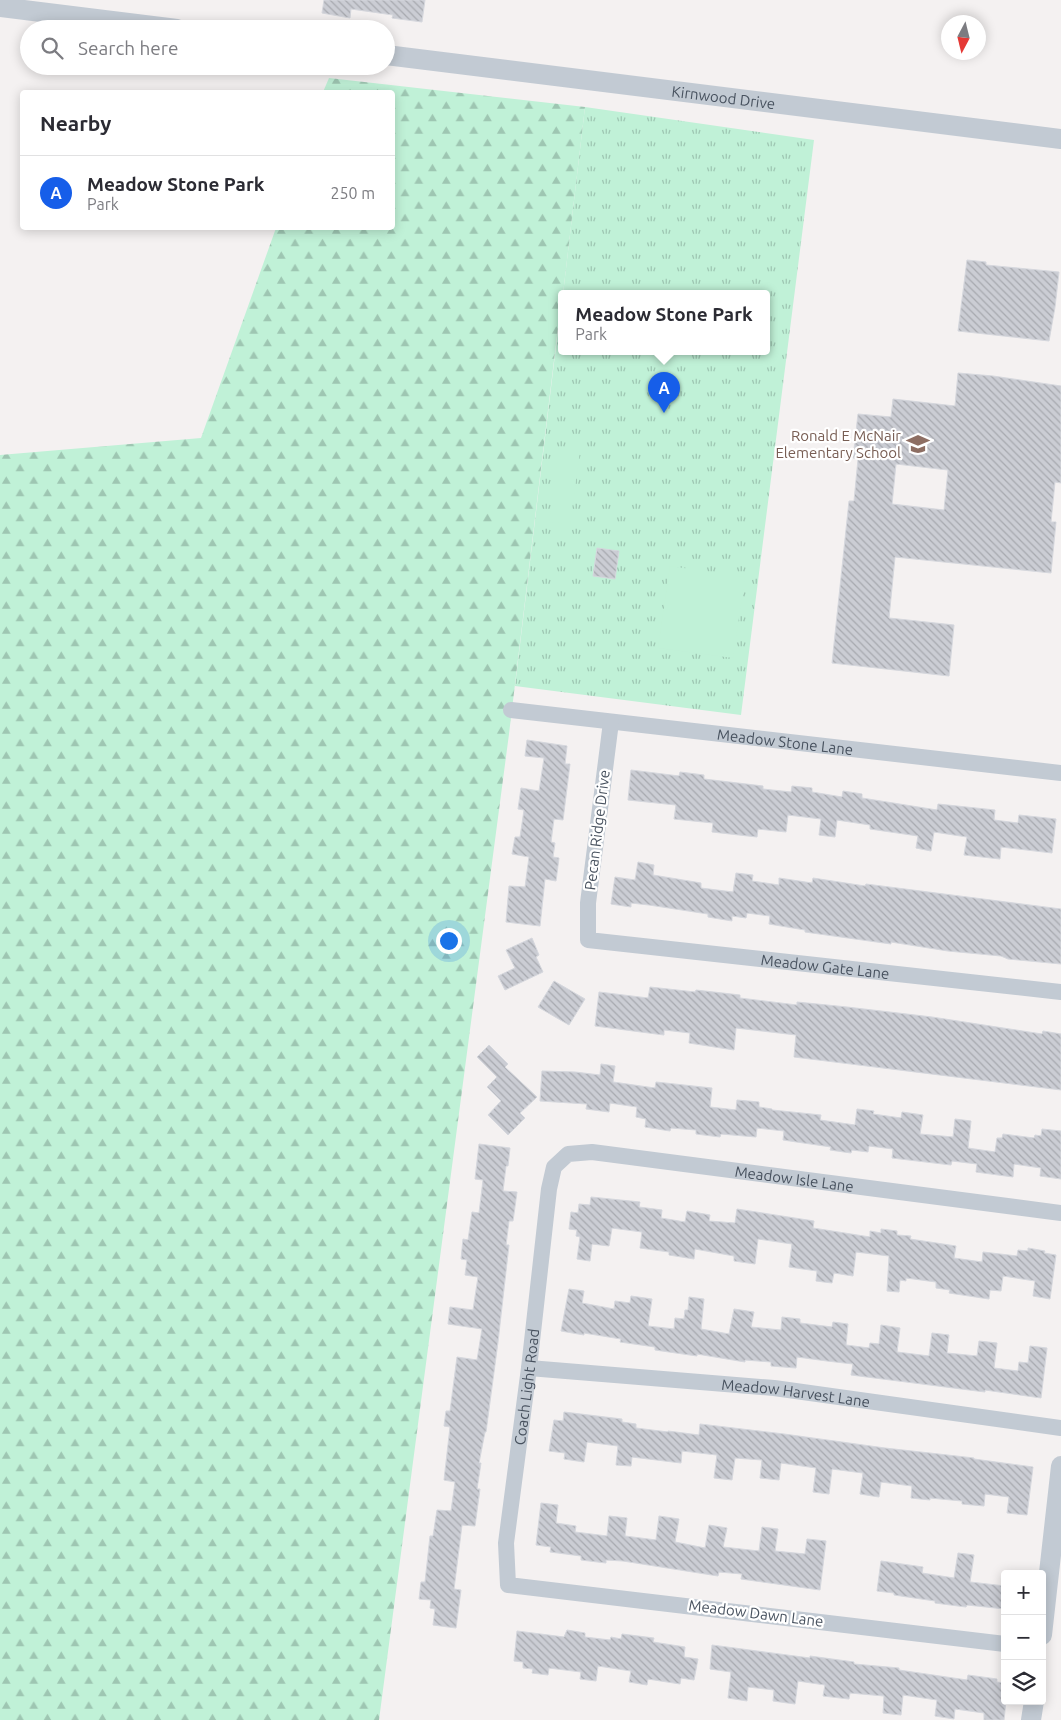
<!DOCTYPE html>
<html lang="en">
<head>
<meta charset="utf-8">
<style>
  body { margin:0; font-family:Ubuntu,sans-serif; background:#f7f7f7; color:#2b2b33 }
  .controls { position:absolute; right:15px; bottom:15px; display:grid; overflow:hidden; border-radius:5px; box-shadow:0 2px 12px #0003 }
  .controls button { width:45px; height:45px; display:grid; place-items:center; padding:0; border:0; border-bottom:1px solid #e1e1e2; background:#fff; color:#2b2b33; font:25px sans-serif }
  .compass { position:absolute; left:941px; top:15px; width:45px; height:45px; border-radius:50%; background:#fff; box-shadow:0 2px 12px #0003; rotate:187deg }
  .you { position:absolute; left:448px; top:940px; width:18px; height:18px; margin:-12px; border:4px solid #fff; border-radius:50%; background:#1a73e8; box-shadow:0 0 0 8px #1a73e833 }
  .badge { display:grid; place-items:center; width:32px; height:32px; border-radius:50%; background:#165ee9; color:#fff; font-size:16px; font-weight:700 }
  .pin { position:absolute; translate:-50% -41px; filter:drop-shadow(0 1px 2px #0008) }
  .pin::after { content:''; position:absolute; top:26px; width:18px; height:15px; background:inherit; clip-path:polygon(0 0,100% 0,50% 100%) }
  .popup { position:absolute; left:558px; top:290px; width:212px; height:65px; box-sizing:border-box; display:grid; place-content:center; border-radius:5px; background:#fff; filter:drop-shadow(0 1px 4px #0005); font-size:16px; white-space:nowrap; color:#7c7c81 }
  .popup b { font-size:19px; color:#2b2b33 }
  .popup::after { content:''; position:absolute; left:50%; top:100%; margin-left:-10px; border:10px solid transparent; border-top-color:#fff }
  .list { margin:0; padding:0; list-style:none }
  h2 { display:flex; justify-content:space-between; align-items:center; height:65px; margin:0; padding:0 20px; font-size:21px }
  h2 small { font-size:16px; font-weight:400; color:#7c7c81 }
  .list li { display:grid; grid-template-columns:32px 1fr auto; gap:15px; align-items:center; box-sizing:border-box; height:75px; padding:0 20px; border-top:1px solid #e1e1e2 }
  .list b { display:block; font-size:19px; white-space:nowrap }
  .list p { margin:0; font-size:16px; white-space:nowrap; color:#7c7c81 }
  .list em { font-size:16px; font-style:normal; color:#7c7c81 }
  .icon { flex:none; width:28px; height:28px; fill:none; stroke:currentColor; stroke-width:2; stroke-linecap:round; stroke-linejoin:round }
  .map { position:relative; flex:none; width:1061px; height:1720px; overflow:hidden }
  .search { position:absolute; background:#fff; box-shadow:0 2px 12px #0003; left:20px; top:20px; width:375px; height:55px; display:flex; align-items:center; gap:12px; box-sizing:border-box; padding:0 18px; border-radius:28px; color:#7c7c81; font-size:19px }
  .panel { position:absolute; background:#fff; box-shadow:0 2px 12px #0003; left:20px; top:90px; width:375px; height:140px; border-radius:5px }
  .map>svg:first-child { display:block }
  .grass { fill:url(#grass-tufts) }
  .forest { fill:url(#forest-firs) }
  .pitch { fill:#c0f1d7 }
  .building { fill:url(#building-back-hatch); stroke:#d5d7dd; fill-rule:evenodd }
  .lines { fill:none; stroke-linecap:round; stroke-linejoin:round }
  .minor { stroke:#c2cad3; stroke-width:16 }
  .tertiary { stroke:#c2cad3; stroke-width:20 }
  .labels { text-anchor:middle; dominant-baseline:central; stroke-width:4.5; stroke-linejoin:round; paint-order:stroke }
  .street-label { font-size:15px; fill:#48525f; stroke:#fff }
  .education-label { font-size:15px; fill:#785e54; stroke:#fff; text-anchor:end }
</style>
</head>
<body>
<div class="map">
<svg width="1061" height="1720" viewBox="0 0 1061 1720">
  <defs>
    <pattern id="grass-tufts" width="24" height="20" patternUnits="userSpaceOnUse" patternTransform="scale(1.25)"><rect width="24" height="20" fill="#c0f1d7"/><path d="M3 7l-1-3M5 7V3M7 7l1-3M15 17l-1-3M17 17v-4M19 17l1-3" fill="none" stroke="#9ec6b2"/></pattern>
    <pattern id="forest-firs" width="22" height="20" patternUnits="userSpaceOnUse" patternTransform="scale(1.25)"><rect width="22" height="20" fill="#c0f1d7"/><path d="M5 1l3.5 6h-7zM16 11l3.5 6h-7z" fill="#9ec6b2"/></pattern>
    <pattern id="building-back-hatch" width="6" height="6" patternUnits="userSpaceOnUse" patternTransform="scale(1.25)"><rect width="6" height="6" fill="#cbcdd4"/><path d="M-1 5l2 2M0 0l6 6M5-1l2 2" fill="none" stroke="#a7a9af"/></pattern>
  </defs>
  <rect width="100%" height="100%" fill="#f4f1f1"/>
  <path class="grass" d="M585,107l229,33 -73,575 -226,-29 46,-381 1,47h204v-58h-203z"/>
  <path class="forest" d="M329,78l256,29 -22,187h-1l-53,440 -130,986h-379v-1265l201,-17 75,-210h116v-136h-69z"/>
  <path class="pitch" d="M559,448l21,3 -10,73 -21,-2z
    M670,566l75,11 -12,81 -75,-10z"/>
  <path class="building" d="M324,0h101l-3,22 -30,-4 1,-3 -42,-6 -1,9 -28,-5z
    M967,260l19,2v3l73,7 -4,35 -6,34 -91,-10z
    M958,373l35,3 68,10v97l-6,-1 -4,40h5l-5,51 -156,-16 -6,61 65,7 -5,51 -117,-13 17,-162h5l4,-42 -5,-1 5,-44 33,3 2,-18 62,7zM896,464l52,6 -4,40 -52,-6z
    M597,548l22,3 -4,28 -22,-3z
    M527,740l40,6 -2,18h5l-7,56 -9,-1 -3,23 4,1 -2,14 6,1 -3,23 -11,-2 -5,47 -34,-4 3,-36 16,1 4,-30 -17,-3 3,-17h5l4,-27 -6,-1 3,-21 18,3 5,-33 -19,-2z
    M631,770l48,6 1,-4 24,3v4l59,7v3l28,3 1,-6 20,2v4l30,5 1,-6 19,3v4l75,12 1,-6 57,6 -1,10 24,3 1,-8 37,4 -4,34 -51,-6 -1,12 -36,-4 3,-18 -33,-5 -3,19 -15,-3 2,-12 -48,-7v-4l-33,-5 -2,17 -16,-2 2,-16 -33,-4 -2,17 -28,-3 -1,8 -45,-5 1,-9 -39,-4 2,-14 -48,-5z
    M638,862l16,3 -1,10 48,8v5l32,4 3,-19 17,2 -1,6 27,4v-7l33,5 1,-5 52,8 1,-2 195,25v55l-53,-5 -7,-3 -53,-5 -57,-9v2l-86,-12v-2l-36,-6 1,-8 -23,-3 -1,5 -14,-2v5l-24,-4v-3l-59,-9 -18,-2v4l-20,-3 4,-27 20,3z
    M532,938l7,17 -3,2 7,15 -38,18 -7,-14 17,-8 -9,-18z
    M554,981l31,18 -16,26 -31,-18z
    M650,987l45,5 1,-2 44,5v3l57,7v-3l50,5 85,10 110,17 1,-3 18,3v56l-267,-33 2,-22 -60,-7 -2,22 -45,-7 1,-10 -26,-3v5l-69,-9 4,-34 49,6z
    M489,1045l19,19 -3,3 32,30 -17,16 5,5 -17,17 -20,-20 13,-14 -14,-14 10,-10 -20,-20z
    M601,1064l14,2 -2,16 42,6 1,-6 56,6 -2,19 26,3 1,-10 22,2v5l13,2v1l49,5 -1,5 35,5 2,-16 17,2 -1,3 28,4 1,-6 21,3 -3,19 33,3 2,-18 16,2 -3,27 27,4 2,-14h5l1,-4 31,4 1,-3 6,1 1,-7 19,2v48l-21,-3 1,-8 -27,-4 -1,13 -37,-5 1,-8 -25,-3 -1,4 -59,-7 1,-9 -24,-3 -1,6 -16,-2 -1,3 -21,-3 1,-3 -48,-7 1,-9 -27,-3 -1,9 -35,-3 -1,3 -24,-3v-4l-25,-2 -1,3 -25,-4 1,-8 -10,-2 1,-10 -27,-4 -1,9 -23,-3 1,-5 -47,-3 2,-30 33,1 25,3z
    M479,1144l31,4 -2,18h-2l-3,25 14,1 -4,29h-4l-3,24h3l-11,97 -12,90h-1l-6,31h2l-4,26h3l-5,37 -13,-1 -8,64 7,1 -5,38 -23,-3 2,-16 -5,-1 1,-8 -12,-1 2,-17h4l5,-46h3l4,-26 14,1 4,-29 -11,-2 6,-53 -6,-1 2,-15h4l7,-54 20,3 5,-31 -34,-5 2,-17 23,3 5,-33 -13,-2 2,-15 -6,-1 2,-20 5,1 4,-28 7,1 4,-33 -8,-1z
    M591,1197l49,5 -1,5 23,3 -1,8 24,4 2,-11 23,4 -1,6 26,2 2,-14 77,12 -1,7 57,9v-6l11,2v-4l16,2v4l14,1 -1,3 46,7 -2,12 28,4 1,-10 34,4 1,-6 10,1v-3l17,3 -1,2 12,2 -6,44 -17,-3 2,-15 -32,-5 -2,15 -11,-1 -1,9 -40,-6 1,-3 -14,-2v-6l-30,-4v3l-6,-1 -1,12 -12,-1 2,-35 -33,-4 -3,24 -19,-3 -2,10 -16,-2 1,-10 -28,-4 3,-23 -34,-5 -3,25 -21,-3v-5l-39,-7 -1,10 -25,-4v-3l-29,-4 2,-16 -30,-4 -3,18 -17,-2 -2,17 -13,-2 3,-22 -4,-1 1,-6 -8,-1 2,-17 7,1 1,-9 11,1z
    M569,1289l15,2 -2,12 32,6 1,-8 15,2 1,-7 21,3 -4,27 26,3 1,-11 9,1 1,-9h3l1,-13 15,2 -3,30 28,5 5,-25 20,3 -3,15 30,3 1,-13 18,2v4l32,4 1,-5 15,2 -2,21 23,3 1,-5 9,1 2,-19 19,3 -3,24 32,4 3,-23 17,2 -2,18 30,3 2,-15 18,2 -3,25 24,3 1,-9 9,1 2,-17 17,2 -6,50 -56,-8v2l-134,-17 2,-11 -26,-3 -30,-4 -1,11 -25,-2v-4l-26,-2v2l-48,-8v2l-42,-6v-3l-35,-5 1,-3 -37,-6v2l-23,-4z
    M564,1412l58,7v3l14,2v4l32,4v-1l31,4 1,-11 84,10 101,14 89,10v1l59,8 -6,48 -20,-2 2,-16 -24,-3 -1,12 -22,-2v-3l-32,-3v2l-19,-2 1,-12 -31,-4 -2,15 -19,-3 3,-21 -31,-4 -3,25 -16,-2 3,-24 -35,-5 -2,17 -19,-2 2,-18 -27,-2 -3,22 -18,-2 3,-23 -35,-4 -1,12 -49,-6 -1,9 -15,-1 2,-19 -31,-4 -3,20 -20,-3 1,-6 -16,-2 5,-31 9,1z
    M541,1503l17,2 -2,18 20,3 -1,6 32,4 2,-20 18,2 -2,18 31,4 3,-24 20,3 -4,23 30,6 4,-23 18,3 -4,19 36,4 3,-24 16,2 -3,22 30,3 2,-15 19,2 -6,49 -79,-11 1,-5 -23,-2 -1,4 -95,-15 -17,-1v3l-25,-3v-4l-31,-4 1,-5 -15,-2z
    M958,1553l16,2 -4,27 35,4v23l-38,-4 -1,2 -31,-4v-2l-41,-6v-2l-17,-2 4,-30 42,6 -1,6 32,5z
    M567,1630l18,3v4l25,3 1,-3 10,2 1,-5 32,4 -1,4 32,5 -1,10 14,2 -4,21 -13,-2 -1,6 -32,-5 -1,6 -18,-3 2,-11 -33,-5 -2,15 -16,-2 1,-7 -32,-4 -1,7 -16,-2 1,-4 -10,-1v-6l-9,-1 3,-30 47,6z
    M712,1645l98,13v-2l44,6v2l45,4v2l68,10 1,-5 29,4v3l8,1v18h1l-2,19h-20v-7l-29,-4 -1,10 -19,-3 2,-16 -34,-5 -2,20 -18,-2 1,-17 -34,-3 -1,6 -26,-3 2,-11 -27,-4 -3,23 -22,-3 1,-11 -26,-3 -1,14 -19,-3 3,-26 -21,-3z"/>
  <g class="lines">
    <g class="minor">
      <path id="s1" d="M511,710l550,63"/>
      <path id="s2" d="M611,722l-23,181v37l473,52"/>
      <path id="s3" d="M529,1368l245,20 287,40"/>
      <path id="s4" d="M1005,1644l-497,-59 -2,-42 23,-175 20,-179 5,-22 14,-13 24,-2 469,61"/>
    </g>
    <g class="tertiary">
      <path d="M0,7l177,22"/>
      <path id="s5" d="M386,55l675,84"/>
      <path d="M1042,1635l19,-169"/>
      <path d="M1031,1720l3,-19"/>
    </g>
  </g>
  <defs>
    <symbol id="school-bare" viewBox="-9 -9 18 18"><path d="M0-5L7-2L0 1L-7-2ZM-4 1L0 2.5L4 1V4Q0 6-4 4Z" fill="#8d6e63" stroke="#fff" stroke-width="2.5" paint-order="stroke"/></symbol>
  </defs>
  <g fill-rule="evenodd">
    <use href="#school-bare" x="902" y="428" width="32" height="32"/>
  </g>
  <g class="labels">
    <g class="street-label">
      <text stroke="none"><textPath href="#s5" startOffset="340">Kirnwood Drive</textPath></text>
      <text stroke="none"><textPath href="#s1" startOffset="276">Meadow Stone Lane</textPath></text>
      <text transform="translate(597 830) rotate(-83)">Pecan Ridge Drive</text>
      <text stroke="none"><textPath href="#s2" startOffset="458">Meadow Gate Lane</textPath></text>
      <text stroke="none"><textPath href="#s4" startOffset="1169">Meadow Isle Lane</textPath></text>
      <text stroke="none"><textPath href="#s4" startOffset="700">Coach Light Road</textPath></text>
      <text stroke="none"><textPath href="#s3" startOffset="268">Meadow Harvest Lane</textPath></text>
      <text transform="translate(756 1613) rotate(7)">Meadow Dawn Lane</text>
    </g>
    <g class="education-label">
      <text x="901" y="435">Ronald E McNair<tspan x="901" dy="17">Elementary School</tspan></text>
    </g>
  </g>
</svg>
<div class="controls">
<button>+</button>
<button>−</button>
<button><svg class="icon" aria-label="layers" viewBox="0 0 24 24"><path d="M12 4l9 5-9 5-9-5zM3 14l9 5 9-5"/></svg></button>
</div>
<svg class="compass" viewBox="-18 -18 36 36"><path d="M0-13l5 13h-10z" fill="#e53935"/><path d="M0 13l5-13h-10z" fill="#7c7c81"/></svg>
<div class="you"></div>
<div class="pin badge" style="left:664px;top:413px">A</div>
<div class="popup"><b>Meadow Stone Park</b>Park</div>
<div class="search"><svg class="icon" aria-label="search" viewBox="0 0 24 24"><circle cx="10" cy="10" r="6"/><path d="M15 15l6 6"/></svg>Search here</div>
<section class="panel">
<h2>Nearby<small></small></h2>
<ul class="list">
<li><span class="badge">A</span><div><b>Meadow Stone Park</b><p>Park</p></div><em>250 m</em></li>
</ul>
</section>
</div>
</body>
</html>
